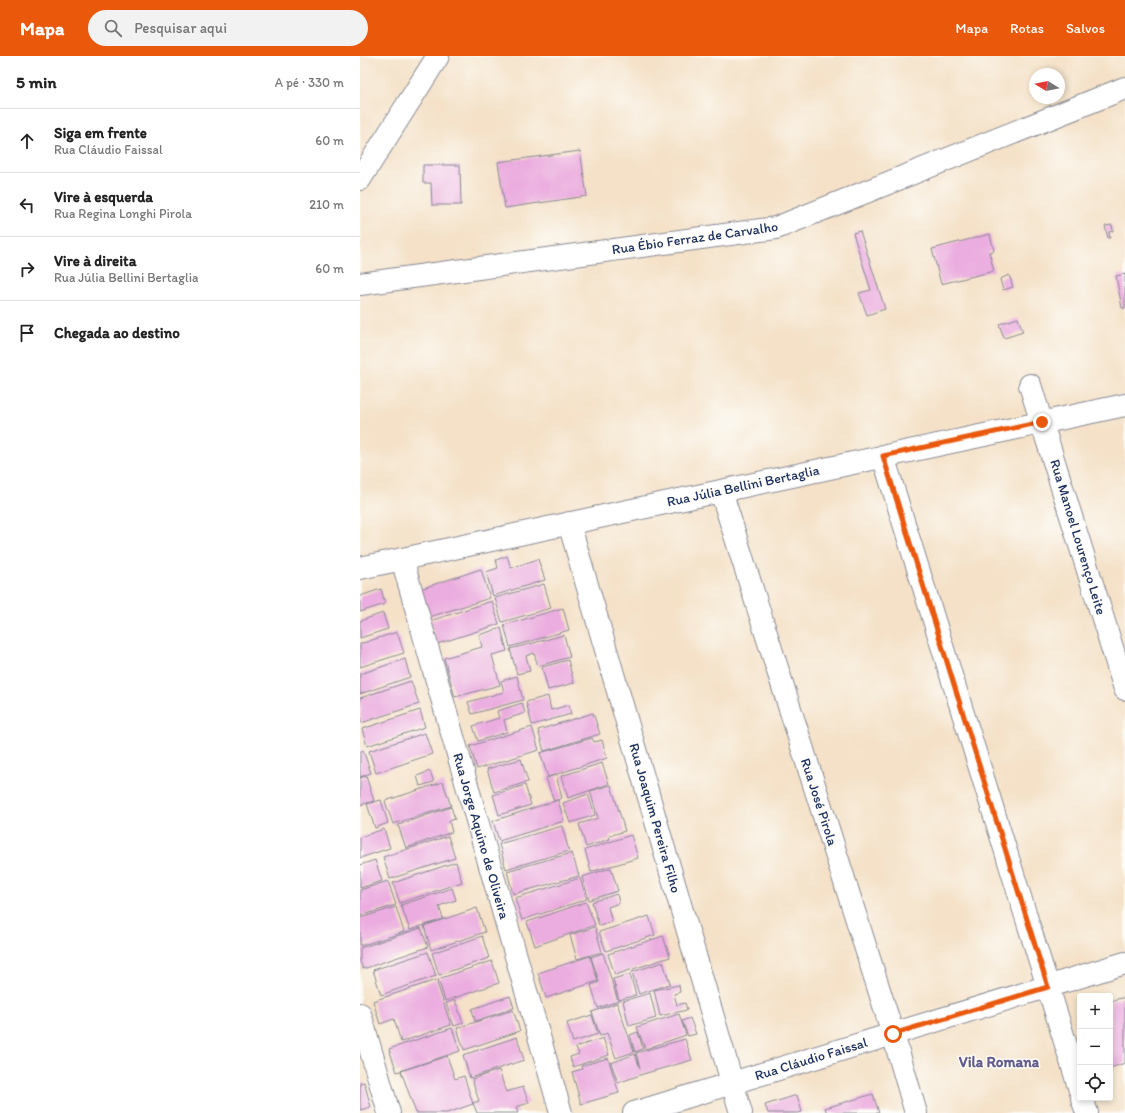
<!DOCTYPE html>
<html lang="pt">
<head>
<meta charset="utf-8">
<style>
  body { margin:0; font-family:Itim,sans-serif; background:#f2f2f2; color:#222 }
  .controls { position:absolute; right:12px; bottom:12px; display:grid; overflow:hidden; border-radius:4px; box-shadow:0 2px 6px #0003 }
  .controls button { width:36px; height:36px; display:grid; place-items:center; padding:0; border:0; border-bottom:1px solid #e0e0e0; background:#fff; color:#222; font:20px sans-serif }
  .compass { position:absolute; left:669px; top:12px; width:36px; height:36px; border-radius:50%; background:#fff; box-shadow:0 2px 6px #0003; rotate:280deg }
  .stop { position:absolute; width:12px; height:12px; margin:-9px; border:3px solid #ea580c; border-radius:50%; background:#fff }
  .stop.end { background:#ea580c; border-color:#fff; box-shadow:0 1px 4px #0008 }
  .list { margin:0; padding:0; list-style:none }
  h2 { display:flex; justify-content:space-between; align-items:center; height:52px; margin:0; padding:0 16px; font-size:17px }
  h2 small { font-size:13px; font-weight:400; color:#767676 }
  .list li { display:grid; grid-template-columns:26px 1fr auto; gap:12px; align-items:center; box-sizing:border-box; height:64px; padding:0 16px; border-top:1px solid #e0e0e0 }
  .list b { display:block; font-size:15px; white-space:nowrap }
  .list p { margin:0; font-size:13px; white-space:nowrap; color:#767676 }
  .list em { font-size:13px; font-style:normal; color:#767676 }
  .icon { flex:none; width:22px; height:22px; fill:none; stroke:currentColor; stroke-width:2; stroke-linecap:round; stroke-linejoin:round }
  .map { position:relative; flex:none; width:765px; height:1057px; overflow:hidden }
  header { display:flex; align-items:center; gap:24px; box-sizing:border-box; height:56px; padding:0 20px; background:#ea580c; color:#fff }
  header strong { font-size:19px }
  nav { display:flex; gap:22px; margin-inline-start:auto; font-size:14px }
  .search { width:280px; height:36px; background:#f2f2f2; display:flex; align-items:center; gap:10px; box-sizing:border-box; padding:0 14px; border-radius:22px; color:#767676; font-size:15px }
  main { display:flex }
  aside { flex:1; background:#fff }
  .map>svg:first-child { display:block }
  .building { fill:#ebacdf }
  .lines { fill:none; stroke-linecap:round; stroke-linejoin:round }
  .minor-casing { stroke:#888892; stroke-width:24 }
  .minor { stroke:#fff; stroke-width:22 }
  .route { stroke:#ea580c; stroke-width:5 }
  .labels { text-anchor:middle; dominant-baseline:central; stroke-width:3; stroke-linejoin:round; paint-order:stroke }
  .street-label { font-size:14px; fill:#1b2f5e; stroke:#fdfcf7 }
  .neighbourhood-label { font-size:15px; font-weight:bold; fill:#645b8b; stroke:#fdfcf7 }
</style>
</head>
<body>
<header>
<strong>Mapa</strong>
<div class="search"><svg class="icon" aria-label="search" viewBox="0 0 24 24"><circle cx="10" cy="10" r="6"/><path d="M15 15l6 6"/></svg>Pesquisar aqui</div>
<nav><a>Mapa</a><a>Rotas</a><a>Salvos</a></nav>
</header>
<main>
<aside>
<h2>5 min<small>A pé · 330 m</small></h2>
<ul class="list">
<li><svg class="icon" aria-label="ahead" viewBox="0 0 24 24"><path d="M12 20V5M6 11l6-6 6 6"/></svg><div><b>Siga em frente</b><p>Rua Cláudio Faissal</p></div><em>60 m</em></li>
<li><svg class="icon" aria-label="left" viewBox="0 0 24 24"><path d="M17 20v-9H6M10 6l-5 5 5 5"/></svg><div><b>Vire à esquerda</b><p>Rua Regina Longhi Pirola</p></div><em>210 m</em></li>
<li><svg class="icon" aria-label="right" viewBox="0 0 24 24"><path d="M7 20v-9h11M14 6l5 5-5 5"/></svg><div><b>Vire à direita</b><p>Rua Júlia Bellini Bertaglia</p></div><em>60 m</em></li>
<li><svg class="icon" aria-label="arrive" viewBox="0 0 24 24"><path d="M6 21V4h12l-3 4 3 4H6"/></svg><div><b>Chegada ao destino</b></div></li>
</ul>
</aside>
<div class="map">
<svg width="765" height="1057" viewBox="0 0 765 1057">
  <rect width="100%" height="100%" fill="#fdfcf7"/>
  <filter id="ink" filterUnits="userSpaceOnUse"><feTurbulence type="fractalNoise" baseFrequency=".025" numOctaves="2"/><feDisplacementMap in="SourceGraphic" scale="8" xChannelSelector="R" yChannelSelector="G"/><feConvolveMatrix kernelMatrix="1 2 1 2 8 2 1 2 1" color-interpolation-filters="sRGB"/></filter>
  <filter id="wash" filterUnits="userSpaceOnUse"><feTurbulence type="fractalNoise" baseFrequency=".012" numOctaves="4" result="noise"/><feDisplacementMap in="SourceGraphic" scale="16" xChannelSelector="R" yChannelSelector="G"/><feGaussianBlur stdDeviation="0.9" result="paint"/><feColorMatrix in="noise" values="0 0 0 0 0 0 0 0 0 0 0 0 0 0 0 0 0 1.4 0 .05"/><feComposite in="paint" operator="in"/></filter>
  <g filter="url(#wash)">
    <rect width="100%" height="100%" fill="#f4e1c7"/>
    <g id="blocks">
      <path class="building" d="M220,95l7,45 -82,12 -7,-46z
        M63,109h37l1,40h-29l-1,-22h-8z
        M752,169l1,6 -4,1 1,6h-2l-3,-12z
        M500,175l25,78 -18,6 -8,-22 12,-3 -18,-57z
        M630,178l4,17 -5,1 5,19 -53,13 -9,-35z
        M765,218v34h-3l-6,-32z
        M649,219l4,12 -10,3 -3,-11z
        M658,262l5,14 -19,6 -5,-14z
        M147,500l4,12 27,-9 7,21 -52,16 -7,-24 12,-4 -2,-8z
        M121,513l9,29 -61,19 -9,-28z
        M184,528l7,24 -49,14 -7,-24z
        M21,533l4,15 -25,8v-16z
        M132,545l7,23 -62,20 -7,-23z
        M203,552l6,22 -59,17 -6,-22z
        M23,557l5,16 -28,9v-17z
        M141,572l6,23 -15,4 8,30 -45,12 -11,-39 38,-11 -3,-12z
        M37,576l7,21 -44,14v-23z
        M204,579l6,22 -32,9 -4,-13 -8,3 4,15 -13,3 -7,-25z
        M45,603l5,18 -50,17v-20z
        M208,604l6,23 -26,7 -6,-23z
        M157,620l6,24 -51,14 -4,-12 36,-10 -3,-11z
        M51,625l8,23 -58,19 -1,-25z
        M188,640l3,14 18,-5 2,9 -39,11 -6,-23z
        M162,647l3,10 -21,7 3,12 -29,9 -5,-15 26,-8 -2,-7z
        M60,654l5,17 -58,19 -5,-17z
        M233,657l7,21 -56,17 -6,-21z
        M172,671l7,23 -62,19 -7,-23z
        M65,677l7,21 -56,19 -7,-22z
        M232,682l2,4 8,-2 5,18 -59,19 -8,-24z
        M3,694l8,23 -11,4v-25z
        M161,703l7,23 -34,10 -7,-23z
        M242,707l7,21 -41,14 -7,-22z
        M70,715l4,11 -14,4 -3,-10z
        M196,719l6,23 -8,3 -8,-23z
        M6,720l8,25 -14,4v-27z
        M83,726l8,24 -58,18 -8,-23z
        M165,729l6,20 -32,10 -6,-20z
        M251,729l14,46 -16,5 1,3 -24,8 -7,-23 19,-6 -8,-27z
        M228,738l7,21 -25,8 -7,-20z
        M21,744l7,23 -13,5 -8,-24z
        M198,744l6,21 -65,20 -6,-20z
        M91,751l4,12 -6,2 3,11 -46,16 -8,-23z
        M202,770l7,25 -63,18 -7,-25z
        M24,773l6,19 -30,10v-21z
        M271,779l7,23 -47,14 -6,-22z
        M88,780l7,22 -65,21 -7,-22z
        M212,797l7,23 -66,18 -6,-23z
        M15,804l7,21 -22,7v-23z
        M96,806l6,20 -62,21 -7,-20z
        M251,812l7,23 -29,9 -7,-23z
        M220,822l7,21 -65,21 -7,-22z
        M28,825l8,24 -36,11v-26z
        M92,832l4,12 -17,6 4,13 -33,11 -9,-25z
        M257,838l2,9 -11,4 4,15 -13,4 -7,-24z
        M226,846l9,23 -60,21 -8,-24z
        M36,851l8,25 -44,14v-28z
        M117,852l8,24 -54,18 -7,-24z
        M289,860l6,19 -49,16 -7,-19z
        M235,871l7,25 -25,7 -7,-24z
        M61,872l7,19 -65,22 -3,-8v-13z
        M122,880l7,22 -50,17 -7,-22z
        M303,880l7,21 -55,18 -7,-21z
        M68,896l8,24 -55,19 -8,-25z
        M243,897l15,48 -20,7 -7,-23 8,-3 -8,-25z
        M230,900l8,25 -52,17 -8,-25z
        M132,905l7,22 -54,18 -7,-22z
        M303,906l7,22 -31,10 -7,-22z
        M270,918l6,21 -17,5 -6,-21z
        M76,924l15,45 -50,17 -7,-23 -14,5 -7,-23z
        M319,929l1,7 -6,2 3,11 8,-2 2,7 -27,6 -6,-26z
        M290,937l6,25 -27,8 -6,-25z
        M150,940l4,12 -39,13 -3,-12z
        M765,941v66l-15,5v-67z
        M95,944l8,23 -9,3 -8,-23z
        M257,947l17,49 -18,6 -9,-25 -7,3 -8,-24z
        M153,954l7,21 -56,19 -7,-22z
        M319,958l7,21 -41,14 -8,-22z
        M232,959l6,19 -25,8 -6,-19z
        M330,962l6,16 -8,2 -6,-15z
        M92,972l8,23 -63,21 -8,-23z
        M278,976l5,17 -8,3 -5,-17z
        M157,981l7,23 -54,18 -7,-23z
        M243,982l6,17 -36,12 -3,-10 9,-3 -3,-7z
        M325,983l7,21 -49,14 -25,9 -7,-20 24,-9 5,14 -4,-15z
        M87,1000l8,23 9,-3 9,28 -26,9h-31l-15,-42z
        M248,1002l11,35 -38,11 -9,-32 10,-3 -1,-3z
        M139,1014l7,22 17,-5 6,16 -13,4 2,6h-41l-4,-10 6,-2 -7,-22z
        M4,1026l7,25 -11,3v-27z
        M513,1038l6,19h-52l-2,-5z
        M437,1039l5,17 -4,1h-30l-3,-8z"/>
    </g>
  </g>
  <g filter="url(#ink)">
    <use href="#blocks" fill-opacity="0" stroke="#888892" stroke-width="1"/>
    <g class="lines">
      <defs>
        <path id="minor" d="M0,123l78,-123
          M0,228l416,-56 349,-140
          M670,329l95,304
          M523,400l197,634
          M361,435l172,543 23,79
          M209,467l172,590
          M42,503l159,554
          M0,512l765,-163
          M0,958l29,99
          M722,1042l5,15
          M274,1057l491,-150"/>
      </defs>
      <use href="#minor" class="minor-casing"/>
      <use href="#minor" class="minor"/>
    </g>
  </g>
  <g class="lines" filter="url(#ink)">
    <path class="route" d="M533,978l155,-47 -165,-531 159,-34"/>
  </g>
  <g class="labels">
    <g class="street-label">
      <text transform="translate(335 182) rotate(-8)">Rua Ébio Ferraz de Carvalho</text>
      <text transform="translate(383 430) rotate(-12)">Rua Júlia Bellini Bertaglia</text>
      <text transform="translate(718 481) rotate(73)">Rua Manoel Lourenço Leite</text>
      <text transform="translate(459 746) rotate(72)">Rua José Pirola</text>
      <text transform="translate(295 762) rotate(74)">Rua Joaquim Pereira Filho</text>
      <text transform="translate(121 780) rotate(74)">Rua Jorge Aquino de Oliveira</text>
      <text transform="translate(451 1003) rotate(-17)">Rua Cláudio Faissal</text>
    </g>
    <g class="neighbourhood-label">
      <text x="639" y="1006">Vila Romana</text>
    </g>
  </g>
</svg>
<div class="controls">
<button>+</button>
<button>−</button>
<button><svg class="icon" aria-label="locate" viewBox="0 0 24 24"><circle cx="12" cy="12" r="6"/><path d="M12 2v4M12 18v4M2 12h4M18 12h4"/></svg></button>
</div>
<svg class="compass" viewBox="-18 -18 36 36"><path d="M0-13l5 13h-10z" fill="#e53935"/><path d="M0 13l5-13h-10z" fill="#767676"/></svg>
<div class="stop" style="left:533px;top:978px"></div>
<div class="stop end" style="left:682px;top:366px"></div>
</div>
</main>
</body>
</html>
